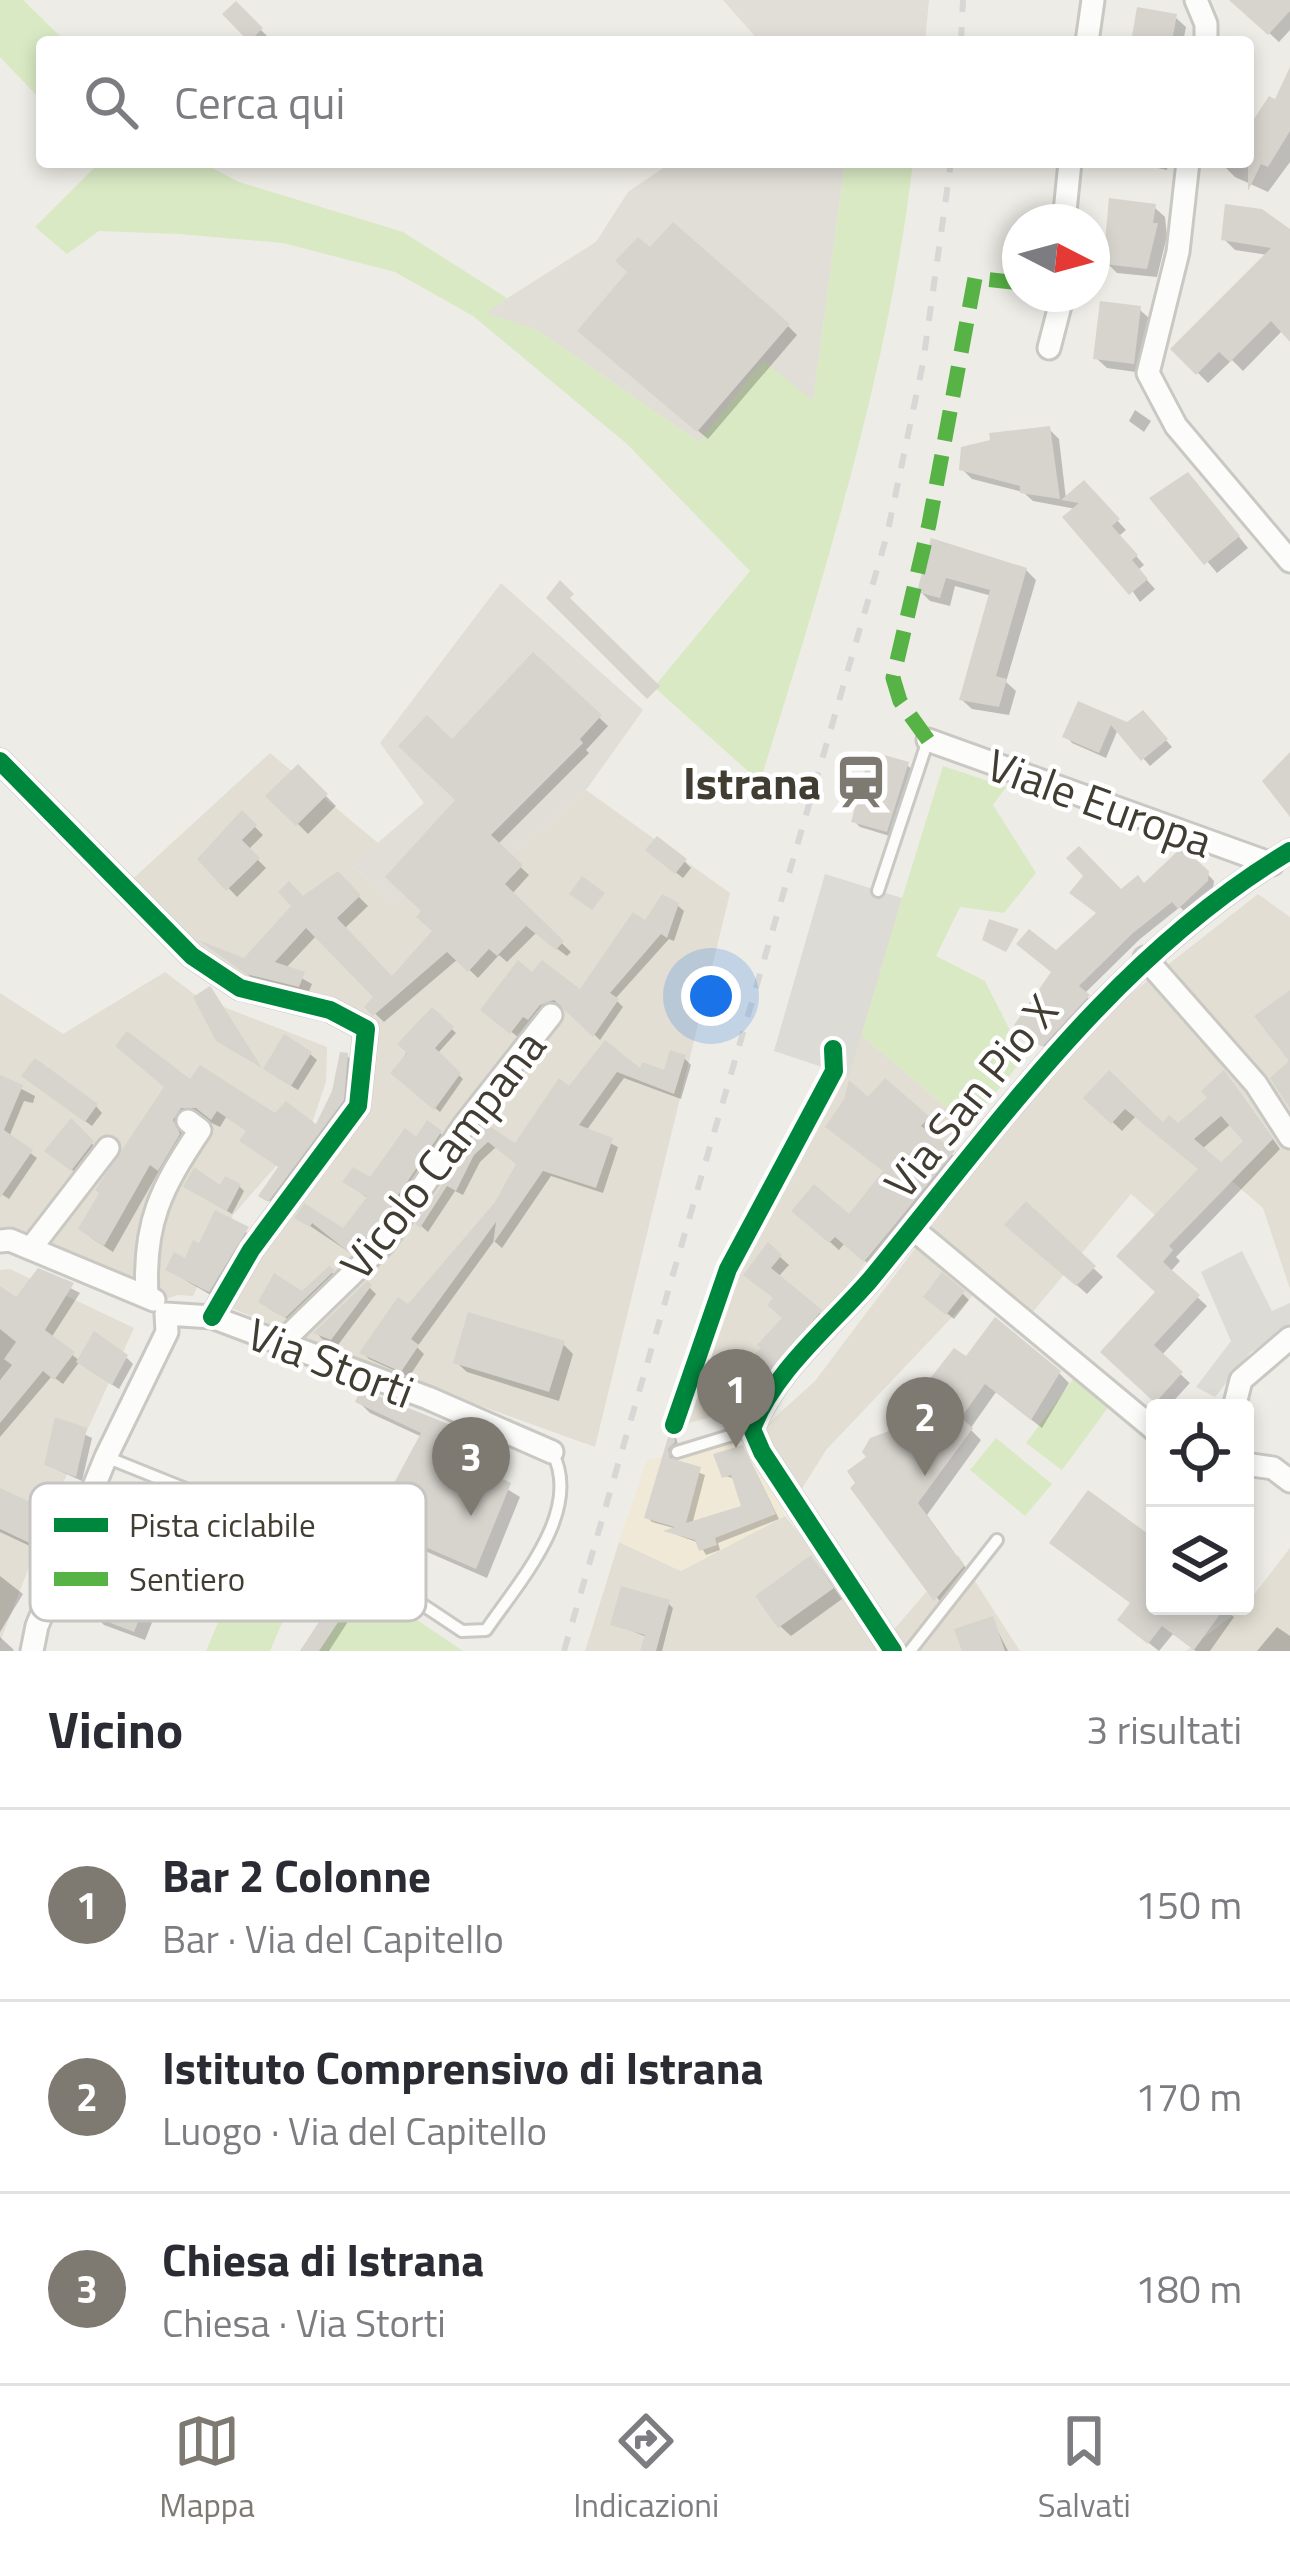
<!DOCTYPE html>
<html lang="it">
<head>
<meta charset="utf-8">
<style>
  body { margin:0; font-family:"Titillium Web",sans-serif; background:#f7f7f7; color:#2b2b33 }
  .controls { position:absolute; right:36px; bottom:36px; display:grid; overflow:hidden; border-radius:12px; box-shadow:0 6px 18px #0003 }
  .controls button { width:108px; height:108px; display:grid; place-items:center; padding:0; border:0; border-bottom:3px solid #e1e1e2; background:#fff; color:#2b2b33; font:60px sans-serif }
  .compass { position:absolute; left:1002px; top:204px; width:108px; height:108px; border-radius:50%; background:#fff; box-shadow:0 6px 18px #0003; rotate:96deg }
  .you { position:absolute; left:711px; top:996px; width:42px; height:42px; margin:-30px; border:9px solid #fff; border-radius:50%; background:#1a73e8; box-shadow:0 0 0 18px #1a73e833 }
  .badge { display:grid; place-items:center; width:78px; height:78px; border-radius:50%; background:#7e7a71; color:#fff; font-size:39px; font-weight:700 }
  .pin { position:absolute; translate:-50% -99px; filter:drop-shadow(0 3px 6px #0008) }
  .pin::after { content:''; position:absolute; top:63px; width:42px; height:36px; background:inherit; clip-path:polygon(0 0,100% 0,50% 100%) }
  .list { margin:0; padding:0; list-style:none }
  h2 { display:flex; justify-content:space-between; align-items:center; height:156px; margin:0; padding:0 48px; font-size:51px }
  h2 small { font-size:39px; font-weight:400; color:#7c7c81 }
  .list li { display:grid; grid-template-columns:78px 1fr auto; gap:36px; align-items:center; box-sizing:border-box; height:192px; padding:0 48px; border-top:3px solid #e1e1e2 }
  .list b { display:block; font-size:45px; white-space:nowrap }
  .list p { margin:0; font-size:39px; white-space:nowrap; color:#7c7c81 }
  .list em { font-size:39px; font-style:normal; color:#7c7c81 }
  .icon { flex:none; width:66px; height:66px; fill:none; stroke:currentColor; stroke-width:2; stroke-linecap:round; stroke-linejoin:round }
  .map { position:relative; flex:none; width:1290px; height:1651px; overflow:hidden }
  .search { position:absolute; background:#fff; box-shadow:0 6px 18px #0003; left:36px; right:36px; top:36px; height:132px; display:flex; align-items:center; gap:30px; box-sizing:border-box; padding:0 42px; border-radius:12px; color:#7c7c81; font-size:45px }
  .sheet { height:732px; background:#fff }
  nav { display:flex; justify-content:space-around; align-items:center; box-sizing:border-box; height:168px; border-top:3px solid #e1e1e2; background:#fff; font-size:33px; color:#7c7c81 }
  nav a { display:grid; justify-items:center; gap:6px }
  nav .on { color:#7e7a71 }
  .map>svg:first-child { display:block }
  .residential { fill:#e2ded3 }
  .commercial { fill:#f1e9d7 }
  .industrial { fill:#e1ddd7 }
  .green { fill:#d9e9c4 }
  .parking { fill:#dddbd6 }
  .shadow { fill:#0003; fill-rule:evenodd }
  .building { fill:#d7d4ce; fill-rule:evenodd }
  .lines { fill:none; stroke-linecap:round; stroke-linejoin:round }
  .lane-casing { stroke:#cac8c2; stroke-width:16 }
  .street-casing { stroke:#cac8c2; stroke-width:27 }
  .lane { stroke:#fcfcfb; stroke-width:10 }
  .street { stroke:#fcfcfb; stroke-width:21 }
  .rail { stroke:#d7d7d6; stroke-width:6; stroke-dasharray:15 15; stroke-linecap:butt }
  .quiet { stroke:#57b346; stroke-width:15; stroke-dasharray:30 15; stroke-linecap:butt }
  .cycleway-casing { stroke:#fff; stroke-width:26 }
  .cycleway { stroke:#00873e; stroke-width:18 }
  .labels { text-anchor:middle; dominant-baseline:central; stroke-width:9; stroke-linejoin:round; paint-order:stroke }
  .poi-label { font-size:45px; font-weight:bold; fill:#423d32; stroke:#fff; text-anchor:end }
  .street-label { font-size:45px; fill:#423d32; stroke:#fff }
  .key { fill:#fff; stroke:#c6c5c2; stroke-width:3 }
  .key-label { font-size:33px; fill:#423d32 }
</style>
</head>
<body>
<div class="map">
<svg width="1290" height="1651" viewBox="0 0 1290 1651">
  <rect width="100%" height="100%" fill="#eeece6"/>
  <path class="residential" d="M270,753l108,90 -26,24 48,38 23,-31 82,-15 81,-69 144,103 -135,554 -225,-81 -146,-61 99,-142 34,-75 -1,-59 -144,-60 -88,-82z
    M1258,894l32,23v372l-27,-81 -45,-39 -54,54 -33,-29 -109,131 -46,-33 -150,158 -28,45 -37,-65 54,-49 178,-236 116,-134z
    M165,972l33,25 129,50 -1,35 -15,44 -78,89 -40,81 -15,-1 -24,8 -154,-64v-246l63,41z
    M860,1034l108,92 -175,233 -56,51 -67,18 50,-154 108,-206 21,7z
    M10,1269l124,59 -81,177 -53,137v-372z
    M785,1516l63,78 34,57h-297l34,-109 62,29z
    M1290,1548v103h-104l59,-45z
    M958,1555l62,96h-120l-10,-17z"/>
  <path class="commercial" d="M749,1439l36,77 -104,55 -62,-29 28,-82z"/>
  <path class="industrial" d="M723,0h206l-4,42h-165z
    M672,162h173l-32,240 -114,40 -162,-112 -53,-17 112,-71 32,-50z
    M501,583l142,127 -57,80 -81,69 -81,15 -23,32 -50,-40 73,-63 -44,-60z"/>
  <path class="green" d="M0,0h23l43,42h-24v59l-42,-44z
    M100,162h101l38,20 164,50 104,66 -21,15 51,17 162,112 64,-82 50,41 32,-239h68c-25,213 -90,416 -153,620l-106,-95 96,-116 -123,-127 -154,-128 -78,-44 -112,-29 -104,-9 -80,-3 -32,23 -32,-27z
    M943,766l63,21 -13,18 43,68 -32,40 -44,-6 -24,49 49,25 39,77 -56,68 -108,-92z
    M1074,1378l36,27 -48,65 -36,-27z
    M996,1438l56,46 -27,32 -55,-46z
    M249,1549l55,23 -34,79h-64z
    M350,1575l113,76h-163z"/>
  <path class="parking" d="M825,874l77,24 -53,178 -75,-25z
    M1242,1251l30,60 18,-8v27l-39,22 -36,45 -19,-10 35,-46 -30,-69z"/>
  <path class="shadow" d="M1233,0h57v30l-11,12z
    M236,5l31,31 -6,6h-8l-27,-27z
    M1175,17l11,10 -3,15h-49z
    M1290,83v79l-22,30 -33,-15 -14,-14 27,-1v-29z
    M1130,162h38l-1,8z
    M1154,207l11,10 2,19 -10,41 -40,-4 -11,-11z
    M1224,239h66v98l-7,-7 -40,41 -11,-11 -24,23 -34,-34 94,-94 -33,-5z
    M1139,309l11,10 -7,54 -36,-5 -11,-10z
    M788,326l9,9 -89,104 -118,-99z
    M1135,410l16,11 -7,11 -15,-11z
    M1049,429l10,10 7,60 18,-15 42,46 -7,6 25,29 -6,5 17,19 -15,13 -64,-93 -43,-8 -10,-9 -51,-13 -10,-10z
    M1198,486l50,62 -31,25 -63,-75z
    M933,542l93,28 10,10 -30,102 10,9 -7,24 -37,-6 -10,-9 30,-104 -37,-10 -5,20 -20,-5 -10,-10z
    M534,656l74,70 -22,24 3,3 -92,92 32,30 -18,20 60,57 -4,4 -31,-23 -29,29 -8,-7 -21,23 -20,-19 -74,63 -16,-15 9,-10 -60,-62 -32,34 27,15 -4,10 -50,-12 -48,-34 35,14 58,-62 34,-25 31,31 -24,23 48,51 44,-48 23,-131 -6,-58z
    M1080,705l48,21 15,-12 29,33 -22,19 -32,-37 -12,29 -34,-15 -6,-7z
    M907,765l7,6 -21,66 -33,-10 -6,-6z
    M298,768l38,38 -28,28 -38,-38z
    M242,814l21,21 -15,15 18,18 -29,29 -36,-38z
    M1187,852l27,29 -1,7 -27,25 -6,-6 -40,32 -56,55 10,9 -44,48 -26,-20 30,-59 2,-18 64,-61 25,-7z
    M655,856l30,6 6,6 -8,10z
    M677,905l7,6 -10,30 -5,-2 -54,60 8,8 -23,33 -37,-35 -17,5 -11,14 -4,-3 -13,16 -28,-22 43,-39 48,17 64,-69z
    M432,1011l24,22 -19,21 26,25 -23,33 -46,-39z
    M606,1045l35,28 25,1 18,-16 7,7 -10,34 -57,-21 -38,53 32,16 -15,46 -52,-17 -49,72 -8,-7 -77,106 7,7 -15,23 -40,-18 -6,-6 46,-45 89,-104 21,-40 -23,-17 -16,15 -17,33 -8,-4 -27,41 -9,-8 67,-97 30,20z
    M310,1054l7,6 -19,30 -23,-14z
    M347,1056l9,9 -5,45 -73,98 -16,-13 18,-27 -31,-36 -23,-15 -6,10 -27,-13 -13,14 7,16 -20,33 -8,-6 -46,81 -23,-15 101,-153 127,44z
    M1109,1074l55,52 14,1 55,-44 47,66 -104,108 4,4 -10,11 37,34 -46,50 29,27 -23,25 -62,-56 54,-60 -39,-36 81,-86 -65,-54 -14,15 -35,-33zM1232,1123l16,19 -27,24 -19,-17z
    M0,1078l35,18 -2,7 -9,-2 -15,36 28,21 -28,41 -9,-6z
    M31,1082l65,24 6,7 -10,13z
    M868,1101l60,18 8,8 -7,8 32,27 -87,107 -29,-26 -6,7 -35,-31h45l37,-47z
    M71,1122l27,28 -19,25 -24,-18z
    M440,1133l8,8 -87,119 -63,-42 46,13 25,-32 -23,-17 24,-1 47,-40z
    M239,1186l5,5 -12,23 -46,-27z
    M1026,1206l77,71 -16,17 -79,-69z
    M216,1214l41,25 -38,61 -51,-30 33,-23z
    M768,1246l21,19 -11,12 50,43 -79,94 -27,-29 43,-37 21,-30 -10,-19 -21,-16z
    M329,1270l10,8 -46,44 -25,-14 34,-13z
    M39,1272l41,21 -29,45 29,23 -17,23 -11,-8 -52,61v-146l17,10z
    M367,1285l9,9 -38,51 -16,-6 -5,-6z
    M963,1294l6,6 -15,19 -21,-17z
    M563,1344l10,10 -14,47 -92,-29 -11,-10z
    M127,1358l6,6 -14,25 -33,-21z
    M967,1361l92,12 10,10 -27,45 -46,-36 -26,37 11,11 -54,75 45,62 -27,31 -91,-119 37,-55z
    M359,1402l107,32 11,11 -9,21 52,31 -33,81 -101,-44 -11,-11 47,-86 -52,-24z
    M57,1421l35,17 -10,43 -35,-16z
    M674,1430l5,18 -7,7 1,7 32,13 -13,50 53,-17 -9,-29 -11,-3 22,-22 32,65 -61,24 2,7 -14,5 -7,-12 -30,-11 8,-3 -25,-7 -5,-5z
    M0,1499l52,17 11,10 -14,29 -49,-23z
    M177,1524l10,11 -42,105 -41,-15 -10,-10z
    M1155,1543v63h67l12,11 -24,34h-14l-23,-17 -14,17 -28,-22 2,-25z
    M821,1569l21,30 -51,37 -11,-10z
    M0,1576l23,18 -23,38z
    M352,1600l6,6 -29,45h-25z
    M668,1603l5,5 -11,43h-19l4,-14 -33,-13z
    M992,1620l16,31h-42z
    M1277,1627l13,9v15h-33z
    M0,1637l14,13 -1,1h-13z"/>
  <path class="building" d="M1229,0h61v11l-22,24z
    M236,1l27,27 -14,14 -27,-28z
    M1137,7l40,7 -5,28h-41z
    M1290,67v64l-22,36 -7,-3 -13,27v-63l21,-32 6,3z
    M1109,198l47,6 -3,19h5l-11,46 -44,-5z
    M1225,204l37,5 28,20v113l-19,-21 -41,41 -11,-10 -23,23 -26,-26 101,-101 -50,-8z
    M673,222l117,102 -93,108 -120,-101 50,-59 -12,-11 23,-24 12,10z
    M1100,301l41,5 -7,58 -41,-5z
    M1050,426l10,73 -40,-6v-7l-61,-16 2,-23 29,-7 -1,-7z
    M1188,472l52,64 -36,29 -55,-67z
    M1084,480l36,39 -8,7 26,29 -6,5 16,19 -19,16 -67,-78 17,-14 -18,-3z
    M931,538l96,30 -31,108 11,3 -8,28 -40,-7 31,-110 -44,-12 -6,20 -23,-6z
    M560,580l14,14 -4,4 90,88 -13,13 -101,-101z
    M533,652l69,63 -22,24 3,4 -92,92 32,30 -18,19 59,57 -8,9 -30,-24 -29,30 -8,-7 -21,23 -21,-20 -74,64 -9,-9 9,-10 -67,-69 -31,34 30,10 -6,15 -53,-13 -48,-34 46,18 47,-52 -13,-14 11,-11 14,15 35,-25 23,24 -24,23 55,58 40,-45 -16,-14 5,-6 -36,-34 70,-77 -57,-54 29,-31 25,24z
    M1078,701l49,21 16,-12 25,29 -27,22 -30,-36 -12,28 -37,-16z
    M870,751l39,11 -22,70 -36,-10z
    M1290,752v65l-28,-36z
    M298,764l30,30 -32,32 -31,-30z
    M242,810l15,15 -15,15 18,18 -34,33 -29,-32z
    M657,836l30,23 -12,15 -30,-24z
    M1079,846l42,43 17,-14 6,8 38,-36 27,24 -1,10 -30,28 -6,-7 -39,31 -54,53 11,9 -48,52 -28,-22 37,-53 -35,-28 13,-15 27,21 40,-37 -27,-20 14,-17 -17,-18z
    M582,876l23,17 -13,17 -23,-16z
    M662,894l17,9 -12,35 -6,-4 -51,59 9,6 -26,38 -39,-37 -14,5 -12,15 -5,-3 -13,17 -30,-24 38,-50 14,12 10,-12 38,29 53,-77 12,8z
    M989,919l30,10 -13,23 -24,-12z
    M210,986l1,1 51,81 -46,-27 -23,-44z
    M1290,990v119l-20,-31 19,-17 -35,-45z
    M432,1007l22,20 -19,21 26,25 -27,37 -44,-37 17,-20 -10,-9z
    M127,1031l63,48 10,-14 75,48 11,-12 30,23 16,-33 8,-39 8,1 -4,47 -76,102 -10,-6 20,-29 -39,-26 7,-10 -29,-20 -6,9 -15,-12h-15l-8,12 7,14 -22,37 -8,-6 -46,81 -26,-17 21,-36 -4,-3 69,-103 -49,-41z
    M284,1034l28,18 -21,34 -28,-17z
    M605,1040l35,28 2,-6 22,8 6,-20 16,5 -12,39 -57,-22 -38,53 34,13 -17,50 -53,-17 -50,73 3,-22 -85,117 8,6 -18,27 -42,-19 39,-56 10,7 87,-102 21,-38 -28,-22 -14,13 -18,36 -9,-5 -27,42 -5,-4 70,-101 30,20 44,-65 10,8z
    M35,1058l63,46 -13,18 -64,-46z
    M1109,1070l54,52 6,-7 9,8 29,-25 -6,-7 23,-21 49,69 -104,107 4,4 -10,12 37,33 -46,50 29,27 -28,31 -55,-51 55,-60 -39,-36 82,-87 -73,-60 -14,15 -28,-26zM1221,1116l22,25 -22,21 -27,-23z
    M0,1075l23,10 -19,45 29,20 -33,48z
    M885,1078l45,39 -9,9 34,25 -91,111 -29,-25 -6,6 -38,-32 23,-27 35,30 34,-43 -58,-44 19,-28 5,-19 19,17z
    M71,1118l23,23 -23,30 -27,-20z
    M427,1120l15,11 -69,101 -22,22 -39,-31 -2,4 -16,-9 10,-15 39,25 24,-31 -25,-15 11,-15 17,10 35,-49 11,9z
    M194,1167l26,18 5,-9 16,8 -14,27 -44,-24z
    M1026,1201l70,65 -20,20 -72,-61z
    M215,1210l34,17 -40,65 -44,-22 9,-18 11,6 8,-18 6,3z
    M768,1242l14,13 -11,13 51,42 -83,99 -21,-24 43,-37 -4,-3 25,-27 -15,-13 6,-7 -30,-23z
    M329,1266l6,4 -50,48 -27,-16 16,-29 28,18z
    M38,1268l36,15 -29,47 30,22 -21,28 -11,-9 -43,52v-43l12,-15 -8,-6 12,-17 -16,-13v-43l16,11z
    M942,1272l23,19 -19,24 -23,-18z
    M367,1281l5,4 -41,55 -18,-7z
    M468,1312l97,29 -16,51 -96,-29z
    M995,1317l66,54 -30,49 -46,-36 -24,34 12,10 -55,75 46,63 -30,35 -84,-113 5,-5 -8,-12 19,-14 -4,-5 8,-14 19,-7 65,-83 12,8z
    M94,1331l34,24 -16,30 -36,-23z
    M361,1389l107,43 -11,26 54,25 -35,86 -104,-45 49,-91 -66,-31z
    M55,1417l32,11 -11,49 -32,-12z
    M672,1424l3,18 -7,7 2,9 31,9 -15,56 55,-17 -10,-31 -9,3 -9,-24 30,-9 33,69 -61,24 2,7 -18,6 -4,-11 -32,-9 12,-4 -31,-9z
    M0,1488l54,25 -16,34 -38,-18z
    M1088,1490l67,49v67h71l-32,44 -32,-24 -14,18 -31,-24 13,-17 -81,-60z
    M134,1505l45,17 -45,110 -44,-17z
    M811,1555l23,33 -56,40 -23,-32z
    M621,1586l49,14 -14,51h-16l5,-16 -35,-10z
    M341,1588l13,10 -35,53h-19z
    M993,1616l12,35h-43l-8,-22z"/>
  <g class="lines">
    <defs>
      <path id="lane" d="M878,891l50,-151
        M677,1452l75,-23
        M106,1457l239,96 117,78 24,-1c32,-47 98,-119 66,-178
        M910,1651l87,-111"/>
      <path id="street" d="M1196,0l10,24v18
        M1087,42l6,-42
        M1188,162l-10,90 -30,121 28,53 114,135
        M1064,222l6,-60
        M1049,348l14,-54
        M928,740l344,124
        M0,761l192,195 48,32 90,22 36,19 -8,77 -107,144 -39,67
        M1145,958l111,126 34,53
        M912,1228l243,202
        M0,1241l10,-1 144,60
        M31,1248l77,-100
        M147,1295c-4,-72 14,-107 53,-165l-12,-9
        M166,1314l46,3 216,81 124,54
        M281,1343l104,-101 80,-118 86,-109
        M1234,1408l7,-28 49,-42
        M1245,1464l28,4 17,13
        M32,1651l5,-25 69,-169 61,-125 -1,-18
        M893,1651l-131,-199 -10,-23c21,-57 78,-103 118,-149 128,-155 244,-324 420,-429"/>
    </defs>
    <use href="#lane" class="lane-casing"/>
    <use href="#street" class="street-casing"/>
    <use href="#lane" class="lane"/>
    <use href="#street" class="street"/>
    <path class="rail" d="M961,42l2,-42
      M564,1651l323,-1116 36,-172 28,-201"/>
    <path class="quiet" d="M928,740l-28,-39 -7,-23 36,-154 46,-246 45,5"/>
    <defs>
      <path id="cycleway" d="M0,761l192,195 48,32 90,22 36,19 -8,77 -107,144 -39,67
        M674,1425l54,-156 106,-198 -1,-22
        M893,1651l-131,-199 -10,-23c21,-57 78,-103 118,-149 128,-155 244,-324 420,-429"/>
    </defs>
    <use href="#cycleway" class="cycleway-casing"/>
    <use href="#cycleway" class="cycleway"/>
  </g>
  <defs>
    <symbol id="station-bare" viewBox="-9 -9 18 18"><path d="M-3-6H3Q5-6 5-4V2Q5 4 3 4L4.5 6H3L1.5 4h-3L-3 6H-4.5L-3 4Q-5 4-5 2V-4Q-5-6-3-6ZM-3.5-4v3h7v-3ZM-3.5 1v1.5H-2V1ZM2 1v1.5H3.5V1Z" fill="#7e7a71" stroke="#fff" stroke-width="2.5" paint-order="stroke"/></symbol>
  </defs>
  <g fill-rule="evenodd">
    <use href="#station-bare" x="823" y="744" width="76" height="76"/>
  </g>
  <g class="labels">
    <g class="poi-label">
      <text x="821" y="782">Istrana</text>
    </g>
    <g class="street-label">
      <text transform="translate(1100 802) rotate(20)">Viale Europa</text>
      <text transform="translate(970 1096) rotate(-51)">Via San Pio X</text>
      <text transform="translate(442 1154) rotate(-52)">Vicolo Campana</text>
      <text transform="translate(331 1362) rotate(21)">Via Storti</text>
    </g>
  </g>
  <rect x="30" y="1483" width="396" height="138" rx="18" class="key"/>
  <rect x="54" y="1518" width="54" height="14" fill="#00873e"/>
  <rect x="54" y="1572" width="54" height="14" fill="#57b346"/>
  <g class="key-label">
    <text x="129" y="1537">Pista ciclabile</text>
    <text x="129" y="1591">Sentiero</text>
  </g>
</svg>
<div class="controls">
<button><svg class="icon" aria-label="locate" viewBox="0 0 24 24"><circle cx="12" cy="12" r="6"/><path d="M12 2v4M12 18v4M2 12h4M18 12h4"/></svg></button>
<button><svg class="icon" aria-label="layers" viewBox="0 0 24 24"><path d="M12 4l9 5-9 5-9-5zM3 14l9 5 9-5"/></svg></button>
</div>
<svg class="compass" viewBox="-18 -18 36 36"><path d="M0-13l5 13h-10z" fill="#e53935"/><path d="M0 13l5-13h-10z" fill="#7c7c81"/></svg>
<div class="you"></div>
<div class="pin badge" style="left:736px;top:1448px">1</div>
<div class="pin badge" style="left:925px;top:1476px">2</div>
<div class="pin badge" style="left:471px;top:1516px">3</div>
<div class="search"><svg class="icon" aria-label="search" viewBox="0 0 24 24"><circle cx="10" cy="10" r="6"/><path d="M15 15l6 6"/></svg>Cerca qui</div>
</div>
<section class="sheet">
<h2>Vicino<small>3 risultati</small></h2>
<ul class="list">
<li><span class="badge">1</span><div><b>Bar 2 Colonne</b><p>Bar · Via del Capitello</p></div><em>150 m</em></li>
<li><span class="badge">2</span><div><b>Istituto Comprensivo di Istrana</b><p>Luogo · Via del Capitello</p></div><em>170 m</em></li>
<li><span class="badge">3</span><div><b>Chiesa di Istrana</b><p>Chiesa · Via Storti</p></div><em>180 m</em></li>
</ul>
</section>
<nav>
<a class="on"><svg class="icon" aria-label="map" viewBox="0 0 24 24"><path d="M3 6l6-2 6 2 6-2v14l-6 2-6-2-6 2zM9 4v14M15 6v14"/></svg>Mappa</a>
<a><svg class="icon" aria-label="directions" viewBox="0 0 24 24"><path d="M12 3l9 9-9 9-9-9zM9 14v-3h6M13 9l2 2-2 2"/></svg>Indicazioni</a>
<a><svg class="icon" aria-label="saved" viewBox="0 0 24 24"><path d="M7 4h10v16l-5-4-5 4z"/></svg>Salvati</a>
</nav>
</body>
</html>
